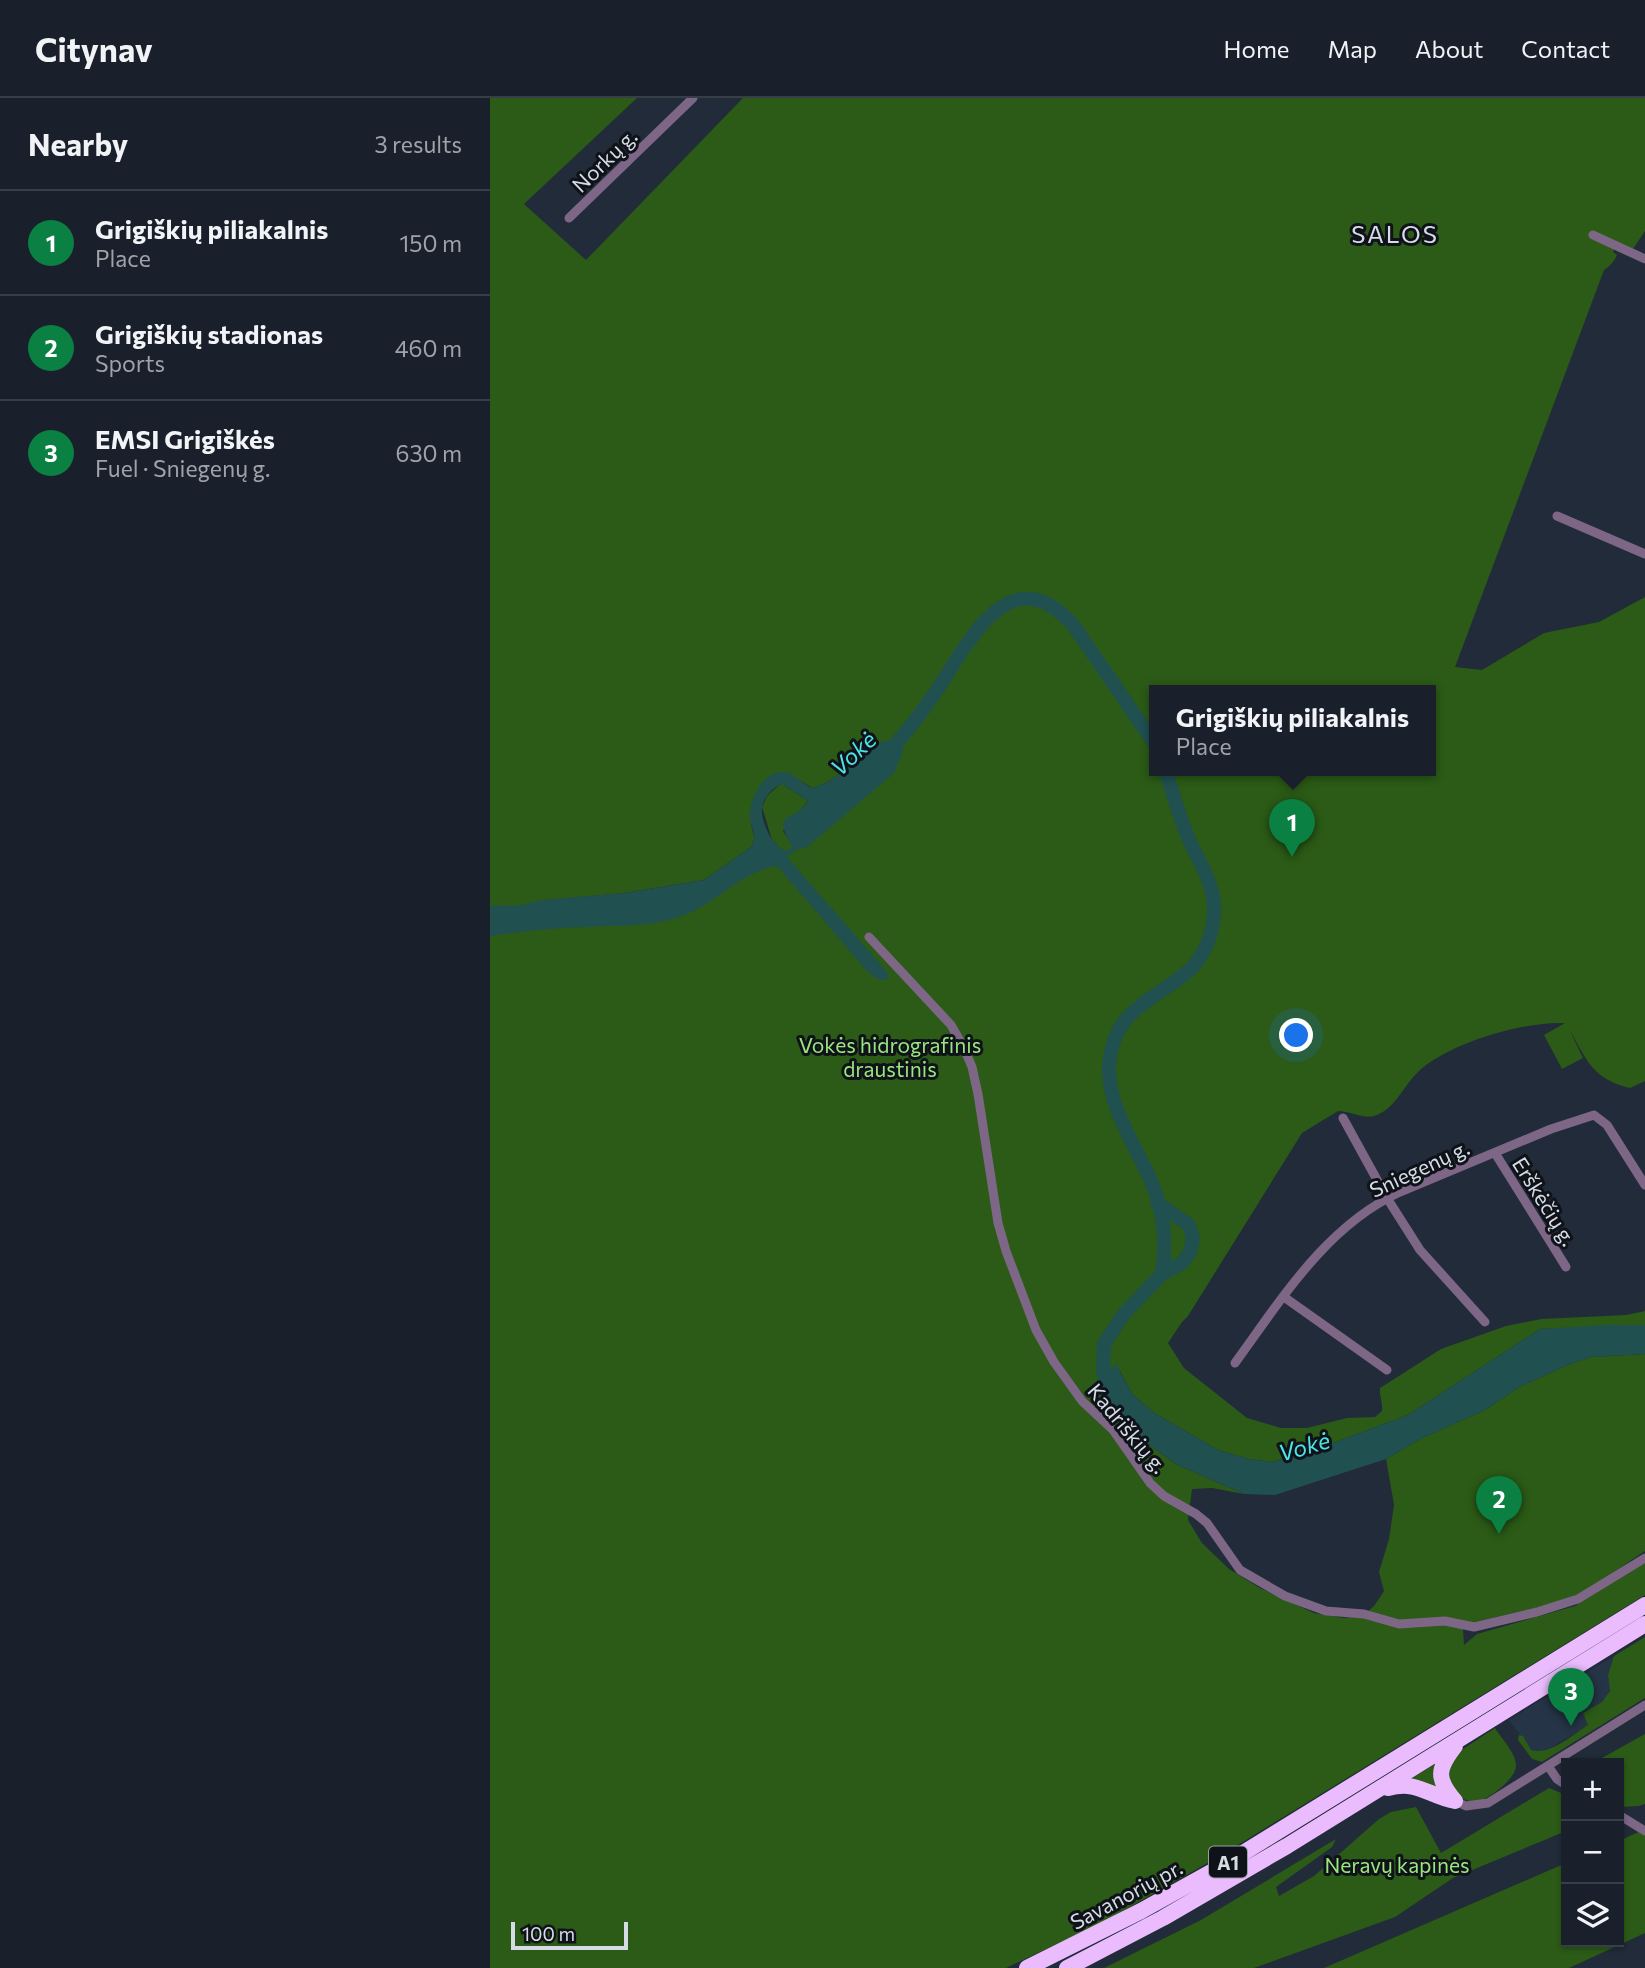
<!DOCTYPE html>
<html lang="en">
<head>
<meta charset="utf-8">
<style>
  body { margin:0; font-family:Commissioner,sans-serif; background:#262d37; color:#f1f3f6 }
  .controls { position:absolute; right:21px; bottom:21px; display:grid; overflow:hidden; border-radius:0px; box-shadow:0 2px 5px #0004 }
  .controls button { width:63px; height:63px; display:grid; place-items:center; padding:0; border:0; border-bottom:2px solid #373e47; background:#19202b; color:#f1f3f6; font:35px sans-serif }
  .scale { position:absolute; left:21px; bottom:18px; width:117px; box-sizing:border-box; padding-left:7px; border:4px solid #d5dce5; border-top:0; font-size:19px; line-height:24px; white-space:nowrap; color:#d5dce5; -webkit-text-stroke:5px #0f1319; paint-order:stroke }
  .you { position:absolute; left:807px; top:938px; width:24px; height:24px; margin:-18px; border:5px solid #fff; border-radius:50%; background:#1a73e8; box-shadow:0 0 0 10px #1a73e833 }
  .badge { display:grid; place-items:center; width:46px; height:46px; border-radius:50%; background:#0b8043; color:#fff; font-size:23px; font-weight:700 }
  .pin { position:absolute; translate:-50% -58px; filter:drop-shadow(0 2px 4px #0008) }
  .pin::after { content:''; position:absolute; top:37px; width:24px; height:21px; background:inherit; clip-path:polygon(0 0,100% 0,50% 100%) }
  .popup { position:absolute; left:659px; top:587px; width:287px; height:91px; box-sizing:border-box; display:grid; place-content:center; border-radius:0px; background:#19202b; filter:drop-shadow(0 2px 5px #0005); font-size:23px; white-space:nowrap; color:#9fa3a9 }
  .popup b { font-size:26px; color:#f1f3f6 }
  .popup::after { content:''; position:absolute; left:50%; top:100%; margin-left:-14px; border:14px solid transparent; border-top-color:#19202b }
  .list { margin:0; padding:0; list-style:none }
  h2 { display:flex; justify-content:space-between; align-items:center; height:91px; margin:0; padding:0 28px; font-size:30px }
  h2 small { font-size:23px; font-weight:400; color:#9fa3a9 }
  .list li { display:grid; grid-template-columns:46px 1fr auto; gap:21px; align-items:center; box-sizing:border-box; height:105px; padding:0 28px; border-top:2px solid #373e47 }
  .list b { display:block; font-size:26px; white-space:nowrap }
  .list p { margin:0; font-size:23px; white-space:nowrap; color:#9fa3a9 }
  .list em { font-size:23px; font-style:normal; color:#9fa3a9 }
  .icon { flex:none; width:38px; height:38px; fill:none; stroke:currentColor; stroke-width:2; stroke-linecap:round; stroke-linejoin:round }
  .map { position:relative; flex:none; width:1155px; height:1870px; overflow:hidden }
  header { display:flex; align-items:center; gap:42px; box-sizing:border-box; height:98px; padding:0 35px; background:#19202b; border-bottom:2px solid #373e47 }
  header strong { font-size:33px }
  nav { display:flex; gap:38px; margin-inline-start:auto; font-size:24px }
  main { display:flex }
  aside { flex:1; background:#19202b }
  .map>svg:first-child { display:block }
  .built { fill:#253447 }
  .green { fill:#2b5b16; fill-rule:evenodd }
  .water { fill:#215051; fill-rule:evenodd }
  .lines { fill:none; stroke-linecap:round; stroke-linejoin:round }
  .river { stroke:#215051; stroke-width:14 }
  .street { stroke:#7d6686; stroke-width:9 }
  .highway { stroke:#ebbcfd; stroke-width:16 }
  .labels { text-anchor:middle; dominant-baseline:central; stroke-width:6; stroke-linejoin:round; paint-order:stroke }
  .shield { fill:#0f1319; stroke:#9aa0a8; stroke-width:2 }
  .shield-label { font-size:19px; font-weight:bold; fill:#d5dce5 }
  .street-label { font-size:21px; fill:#d5dce5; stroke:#0f1319 }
  .park-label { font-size:21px; fill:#9ae67e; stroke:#0f1319 }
  .water-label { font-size:23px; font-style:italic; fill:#4be4e7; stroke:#0f1319 }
  .quarter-label { font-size:24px; letter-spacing:2px; fill:#d5dce5; stroke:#0f1319 }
</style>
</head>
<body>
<header>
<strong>Citynav</strong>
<nav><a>Home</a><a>Map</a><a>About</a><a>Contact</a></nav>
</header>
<main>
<aside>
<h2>Nearby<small>3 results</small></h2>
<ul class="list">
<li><span class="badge">1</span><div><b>Grigiškių piliakalnis</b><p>Place</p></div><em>150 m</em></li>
<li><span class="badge">2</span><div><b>Grigiškių stadionas</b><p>Sports</p></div><em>460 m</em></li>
<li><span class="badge">3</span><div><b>EMSI Grigiškės</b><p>Fuel · Sniegenų g.</p></div><em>630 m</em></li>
</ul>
</aside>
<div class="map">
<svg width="1155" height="1870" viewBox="0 0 1155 1870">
  <rect width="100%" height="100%" fill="#212b39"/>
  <path class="built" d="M1124,1558l-6,19 2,16 -7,11 -20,11 6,12 -37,22 -13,5 -8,-2 -22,-30z"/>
  <path class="green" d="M0,0h147l-113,106 62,56 157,-162h902v133l-12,18 -15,-7 -5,10 4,3c-3,7 -7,11 -13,15l-149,397 27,3 62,-37 55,-11 46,-25v484l-15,7c-38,-9 -43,-28 -61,-59l14,29 -21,11 -18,-34 21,-12c-41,-2 -121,21 -150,52 -13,14 -21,35 -41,41 -10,3 -25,-5 -36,-5l-36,22 -114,183 -6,6 -14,21 16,25 63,50 34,10h26l40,-10 28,-1 7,-6c1,-9 -3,-15 -2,-23l61,-39 65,-23 35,-7 85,-4 19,-4v14l-105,4 -132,86 -107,40 -30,7 -22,-3 -31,-9 -64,-37 -22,-19 -12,-23 -18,27 38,40 36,26 68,30 -32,-6 -20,1 -4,31 14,23 27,26 31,19 54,25 30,5 19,-2 11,-10 10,-15 -5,-19 10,-33 5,-34 -8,-46 34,-20 65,-29 34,-23 51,-23 21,-7 54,-3v197l-61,41 -28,11 -90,21 -3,5 1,16 13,-11 98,-28 70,-43v32l-425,261 -115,65 -99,47h-516zM664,593h276v80h-276zM393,644l-92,101 -8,-12 25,-30 -24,-16h-5l-12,11 -5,11 10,33 10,10 -104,60 -130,-10 77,-7 79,-13 47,-33c7,-11 0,-15 0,-26 0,-19 6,-33 20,-45l19,-2 22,14c21,-5 31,-18 47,-31 8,-5 16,-10 24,-15z
    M1155,1539v61l-103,64 -10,-3 -14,-19 1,-5 4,1 8,14c19,6 42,-16 57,-25l-5,-12 19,-11 8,-11 -2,-16 6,-19z
    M1005,1630c6,10 21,25 21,37 1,13 -26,33 -37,36 -13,3 -25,-7 -33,-16v-21l8,-9z
    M1155,1636v70l-6,2 -19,1 -1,-44h-26z
    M947,1665l6,32 -34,-15z
    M1059,1690l17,7v36l-113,47 -58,39 -141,51h-150l97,-48 135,-81 -4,8 -56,40 3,9 35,-20 65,-57 12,-7 25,-5 25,46z
    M1155,1731v104l-76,35h-245l242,-105v79h53v-101z"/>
  <path class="water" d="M393,643h16l4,4 -1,9 -8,19 -87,74 -11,3 -9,7 101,116v6c-9,4 -17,-4 -23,-10l-86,-101 -4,-2c-36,7 -63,42 -99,52 -28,9 -60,7 -90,9 -32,1 -64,4 -96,9v-30l33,-1 19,-5 83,-7 79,-13 47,-33c8,-12 -1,-18 -1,-31 -1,-17 14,-46 34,-44 10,1 19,12 28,16 21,-5 31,-18 47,-31 8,-5 16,-10 24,-16zM289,687h5l24,16c-13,22 -38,9 -16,45l-5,5c-14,-3 -26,-28 -25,-43 1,-10 9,-18 17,-23z
    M1116,1227h39v29l-54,3 -21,7 -51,23 -34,23 -65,29 -34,20 -111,36 -31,-1 -68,-30 -36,-26 -38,-40 -9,-14 23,-20 16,30 22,19 64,37 31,9 22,3 30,-7 107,-40 132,-86z"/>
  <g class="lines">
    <path class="river" d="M397,655c18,-18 33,-38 47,-59 21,-29 51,-93 90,-95 21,-2 37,13 50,27l80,117
      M672,1176c5,-32 2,-63 -11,-93 -16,-37 -43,-73 -42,-114 3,-56 42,-65 77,-94 19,-15 29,-43 28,-67 -1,-24 -14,-43 -24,-64 -10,-23 -17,-47 -24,-71
      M620,1293l-7,-20 1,-27 19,-29 39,-41 20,-11 8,-11 3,-14 -4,-13 -32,-22"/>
    <path class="street" d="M79,120l124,-120
      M1103,137l52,24
      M1067,418l88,38
      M379,839l82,88 13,23 8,19 6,27 20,129 8,28 30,79 18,32 28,39 31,29 37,53 14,13 32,18 11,9 33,47 45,26 41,15 38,3 35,10 46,-3 29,6 63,-15 41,-13 67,-41
      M853,1020l44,80 33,52 65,72
      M1005,1055l71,114
      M794,1199l103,73
      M745,1265c46,-63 91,-137 165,-171l151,-63 43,-14 13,10 38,60
      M1058,1668l9,13 9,6
      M965,1703l11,5 22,-3 157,-98
      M1129,1717l26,16"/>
    <path class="highway" d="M965,1648c-18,23 -19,33 0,55
      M898,1690c30,-8 40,8 67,13
      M537,1870l114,-57 81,-45 423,-261
      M577,1870l96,-50 124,-72 358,-222"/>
  </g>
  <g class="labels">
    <rect class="shield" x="719" y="1748.5" width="38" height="31" rx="5"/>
    <g class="shield-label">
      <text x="738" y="1764">A1</text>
    </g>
    <g class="street-label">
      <text transform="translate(114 62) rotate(-44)">Norkų g.</text>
      <text transform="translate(929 1070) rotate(-25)">Sniegenų g.</text>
      <text transform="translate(1055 1103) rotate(58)">Erškėčių g.</text>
      <text transform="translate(638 1330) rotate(50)">Kadriškių g.</text>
      <text transform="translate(636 1796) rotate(-28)">Savanorių pr.</text>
    </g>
    <g class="park-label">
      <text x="400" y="946">Vokės hidrografinis<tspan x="400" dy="24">draustinis</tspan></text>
      <text x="907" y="1766">Neravų kapinės</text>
    </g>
    <g class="water-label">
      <text transform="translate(363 655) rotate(-43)">Vokė</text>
      <text transform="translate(814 1348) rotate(-16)">Vokė</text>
    </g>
    <g class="quarter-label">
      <text x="905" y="135">SALOS</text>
    </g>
  </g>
</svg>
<div class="controls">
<button>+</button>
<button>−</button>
<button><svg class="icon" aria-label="layers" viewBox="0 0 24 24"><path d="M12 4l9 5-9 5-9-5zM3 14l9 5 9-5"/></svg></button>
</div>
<div class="scale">100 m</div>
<div class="you"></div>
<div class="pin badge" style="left:802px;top:759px">1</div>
<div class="popup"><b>Grigiškių piliakalnis</b>Place</div>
<div class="pin badge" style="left:1009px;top:1436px">2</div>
<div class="pin badge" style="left:1081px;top:1628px">3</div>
</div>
</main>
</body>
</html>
